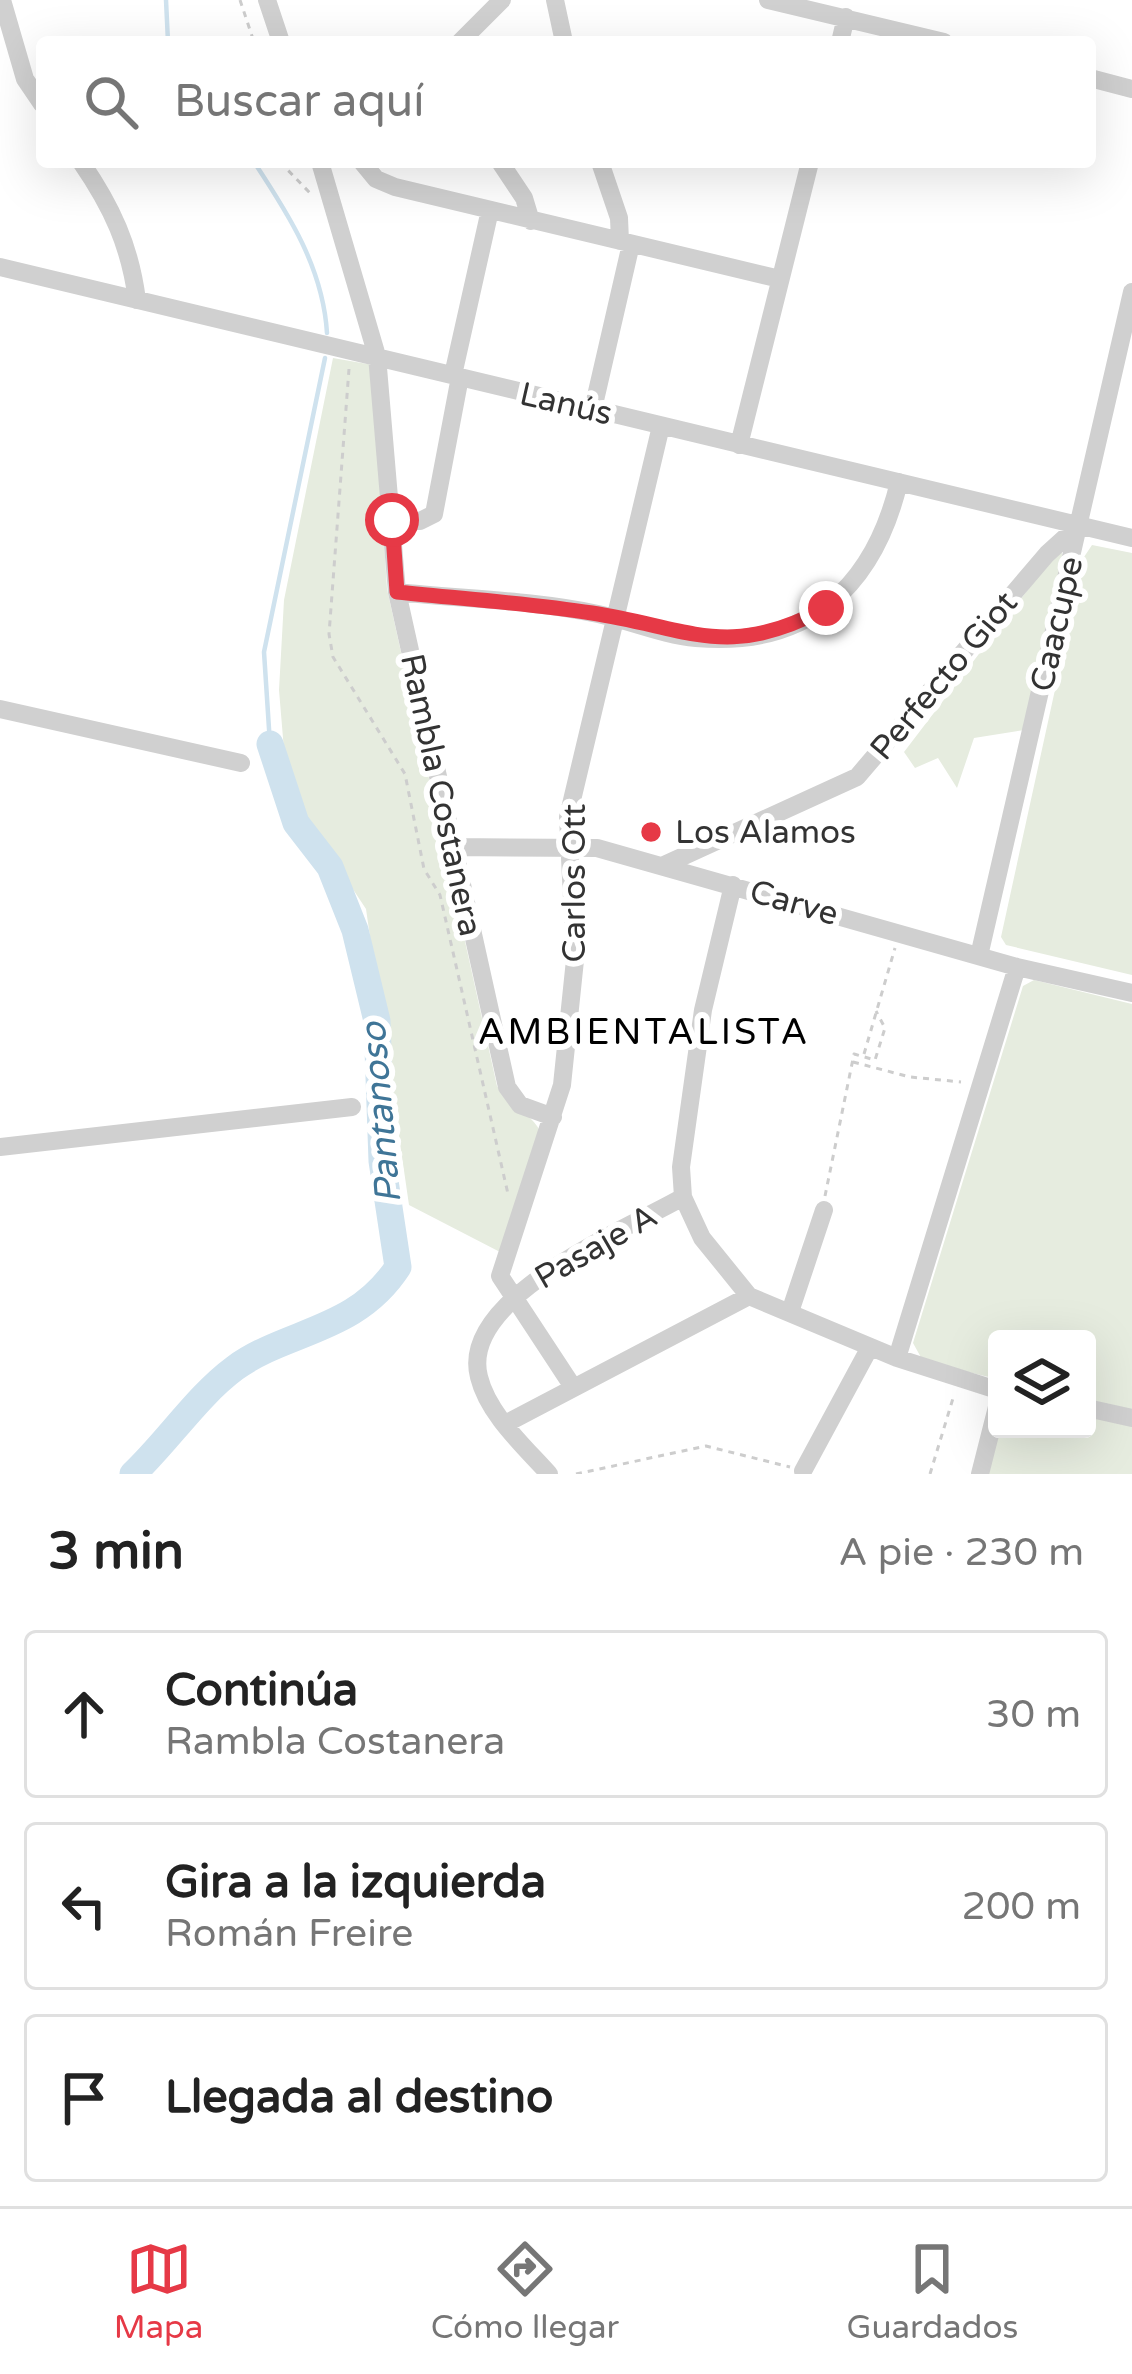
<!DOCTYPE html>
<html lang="es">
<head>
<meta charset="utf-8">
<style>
  body { margin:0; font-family:"Varela Round",sans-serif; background:#f2f2f2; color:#222 }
  .controls { position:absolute; right:36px; bottom:36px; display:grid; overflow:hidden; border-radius:12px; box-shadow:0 12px 48px #0002 }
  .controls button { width:108px; height:108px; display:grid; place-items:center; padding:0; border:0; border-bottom:3px solid #e0e0e0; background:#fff; color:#222; font:60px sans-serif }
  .stop { position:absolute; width:36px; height:36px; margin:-27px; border:9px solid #e63946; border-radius:50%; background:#fff }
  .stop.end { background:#e63946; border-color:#fff; box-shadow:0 3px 12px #0008 }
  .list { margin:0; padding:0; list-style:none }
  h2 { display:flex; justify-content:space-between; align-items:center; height:156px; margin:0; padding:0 48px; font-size:51px }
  h2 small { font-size:39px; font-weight:400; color:#767676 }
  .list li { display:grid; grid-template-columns:78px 1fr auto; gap:36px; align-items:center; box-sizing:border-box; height:168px; margin:0 24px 24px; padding:0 24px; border:3px solid #e0e0e0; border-radius:12px }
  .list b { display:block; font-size:45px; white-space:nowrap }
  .list p { margin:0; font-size:39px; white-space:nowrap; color:#767676 }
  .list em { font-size:39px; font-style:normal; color:#767676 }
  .icon { flex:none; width:66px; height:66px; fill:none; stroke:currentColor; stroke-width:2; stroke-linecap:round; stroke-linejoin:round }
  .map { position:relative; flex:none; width:1132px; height:1474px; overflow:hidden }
  .search { position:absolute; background:#fff; box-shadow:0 12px 48px #0002; left:36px; right:36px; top:36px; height:132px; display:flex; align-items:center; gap:30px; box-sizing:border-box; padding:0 42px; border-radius:12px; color:#767676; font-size:45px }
  .sheet { height:732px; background:#fff }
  nav { display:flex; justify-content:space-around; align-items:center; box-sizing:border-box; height:168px; border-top:3px solid #e0e0e0; background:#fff; font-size:33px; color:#767676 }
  nav a { display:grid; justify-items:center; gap:6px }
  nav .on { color:#e63946 }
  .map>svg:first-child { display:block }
  .green { fill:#e6ecdf }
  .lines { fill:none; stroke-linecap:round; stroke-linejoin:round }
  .stream { stroke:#cfe2ee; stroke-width:4.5 }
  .river { stroke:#cfe2ee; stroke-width:27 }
  .path { stroke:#cdcdcd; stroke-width:3; stroke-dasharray:6 6; stroke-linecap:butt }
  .minor { stroke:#d0d0d0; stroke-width:18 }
  .route { stroke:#e63946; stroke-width:15 }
  .poi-dot { fill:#e63946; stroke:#fff; stroke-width:4.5 }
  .labels { text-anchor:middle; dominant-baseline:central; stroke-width:12; stroke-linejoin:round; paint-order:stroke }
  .street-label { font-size:33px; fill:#333; stroke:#fff }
  .poi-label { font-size:33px; fill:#333; stroke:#fff; text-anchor:start }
  .neighbourhood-label { font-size:36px; letter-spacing:3px; fill:#000; stroke:#fff }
  .water-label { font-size:36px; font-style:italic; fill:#3f7597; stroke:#fff }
</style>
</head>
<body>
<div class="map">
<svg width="1132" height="1474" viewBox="0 0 1132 1474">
  <rect width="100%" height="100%" fill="#fff"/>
  <path class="green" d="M333,358l40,7 14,224 110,497c11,20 35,27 43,45l-40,121 -91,-47 -43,-296 -62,-94 -19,-53 -6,-72 5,-90z
    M1092,545l40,8v422l-126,-30 -5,-8 83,-380z
    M1056,553h6v11l-38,166 -50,8 -17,50 -19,-30 -23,10 -11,-16z
    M1034,980l98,24v470h-145l11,-45h89v-90h-90v40l-74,-18 -10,-18 110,-357z"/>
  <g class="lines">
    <path class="stream" d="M166,0l2,42
      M254,162c35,53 69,106 73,171
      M270,744l-6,-92 61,-294"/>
    <path class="river" d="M133,1474c35,-33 64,-78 102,-106 52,-38 121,-36 163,-101l-16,-106 -5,-140 -22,-91 -25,-63 -34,-44 -26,-79"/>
    <path class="path" d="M240,0l14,42
      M280,162l30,31
      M349,369l-20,265 4,23 72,117 19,95 16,26 68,299
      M864,1054l31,-106
      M853,1062l57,15 51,5
      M825,1196l29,-142 21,6 10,-32 -9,-17
      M576,1474l130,-28 84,21
      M930,1474l24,-79"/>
    <path class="minor" d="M2,0l23,79 17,25
      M267,0l14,42
      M555,0l9,42
      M768,0l176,42
      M460,42l42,-42
      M840,42l6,-25
      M1090,78l42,11
      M81,162c31,45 49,84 56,138
      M320,162l57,194 20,236 110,495 13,18 33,12
      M362,162l14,17 19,8 385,92
      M500,162l24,36 7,23
      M600,162l19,56 1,23
      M0,267l1132,271
      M453,375l37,-165
      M593,409l38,-165
      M739,445l71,-283
      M392,520l28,1 14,-7 26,-137
      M397,592c66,7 136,8 201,22 33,7 65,21 98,24 113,10 178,-52 203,-156
      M0,709l241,54
      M451,847l146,1 420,119 115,26
      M662,866l195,-89 190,-223 32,-29
      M733,885l-30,125 -22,157 2,30 19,41 47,58 148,62 100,32
      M979,956l153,-664
      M0,1147l352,-40
      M790,1312l34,-102
      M897,1358l120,-391
      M573,1387l-73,-111 62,-191 13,-125 -7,-143 93,-391
      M1087,1408l45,10
      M505,1424l244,-128
      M803,1471l67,-124
      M549,1474c-25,-28 -61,-60 -70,-97 -21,-80 149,-148 204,-180
      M980,1474l17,-67"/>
  </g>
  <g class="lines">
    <path class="route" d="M392,520l5,72c65,7 131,11 195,21 98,15 135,48 234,-5"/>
  </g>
  <circle class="poi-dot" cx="651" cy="832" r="12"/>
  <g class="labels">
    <g class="street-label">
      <text transform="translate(566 404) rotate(13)">Lanús</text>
      <text transform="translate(1057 624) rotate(-77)">Caacupe</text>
      <text transform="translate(944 676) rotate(-50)">Perfecto Giot</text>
      <text transform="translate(441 795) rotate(78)">Rambla Costanera</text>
      <text transform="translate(574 883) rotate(-90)">Carlos Ott</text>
      <text transform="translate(794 903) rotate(16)">Carve</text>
      <text transform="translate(596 1247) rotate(-30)">Pasaje A</text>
    </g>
    <g class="poi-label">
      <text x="675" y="832">Los Alamos</text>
    </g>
    <g class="neighbourhood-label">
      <text x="644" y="1032">AMBIENTALISTA</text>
    </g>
    <g class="water-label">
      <text transform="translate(381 1113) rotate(-95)">Pantanoso</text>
    </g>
  </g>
</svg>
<div class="controls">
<button><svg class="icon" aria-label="layers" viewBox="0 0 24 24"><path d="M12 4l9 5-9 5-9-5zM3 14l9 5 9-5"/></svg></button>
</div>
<div class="stop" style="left:392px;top:520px"></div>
<div class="stop end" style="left:826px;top:608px"></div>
<div class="search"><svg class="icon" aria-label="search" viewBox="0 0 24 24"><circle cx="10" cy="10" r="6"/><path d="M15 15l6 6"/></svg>Buscar aquí</div>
</div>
<section class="sheet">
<h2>3 min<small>A pie · 230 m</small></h2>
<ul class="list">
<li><svg class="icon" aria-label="ahead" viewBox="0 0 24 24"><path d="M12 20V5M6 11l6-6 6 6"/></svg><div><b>Continúa</b><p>Rambla Costanera</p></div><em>30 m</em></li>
<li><svg class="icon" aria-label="left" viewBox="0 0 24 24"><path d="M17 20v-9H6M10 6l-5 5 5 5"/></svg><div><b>Gira a la izquierda</b><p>Román Freire</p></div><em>200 m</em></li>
<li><svg class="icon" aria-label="arrive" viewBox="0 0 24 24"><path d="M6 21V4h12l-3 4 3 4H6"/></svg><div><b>Llegada al destino</b></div></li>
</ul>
</section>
<nav>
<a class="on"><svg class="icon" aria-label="map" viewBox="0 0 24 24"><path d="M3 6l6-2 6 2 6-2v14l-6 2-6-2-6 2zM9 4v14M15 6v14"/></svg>Mapa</a>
<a><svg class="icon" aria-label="directions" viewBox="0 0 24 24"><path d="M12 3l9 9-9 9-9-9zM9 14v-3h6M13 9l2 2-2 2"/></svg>Cómo llegar</a>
<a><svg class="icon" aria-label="saved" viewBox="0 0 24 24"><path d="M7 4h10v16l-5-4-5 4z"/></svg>Guardados</a>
</nav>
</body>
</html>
